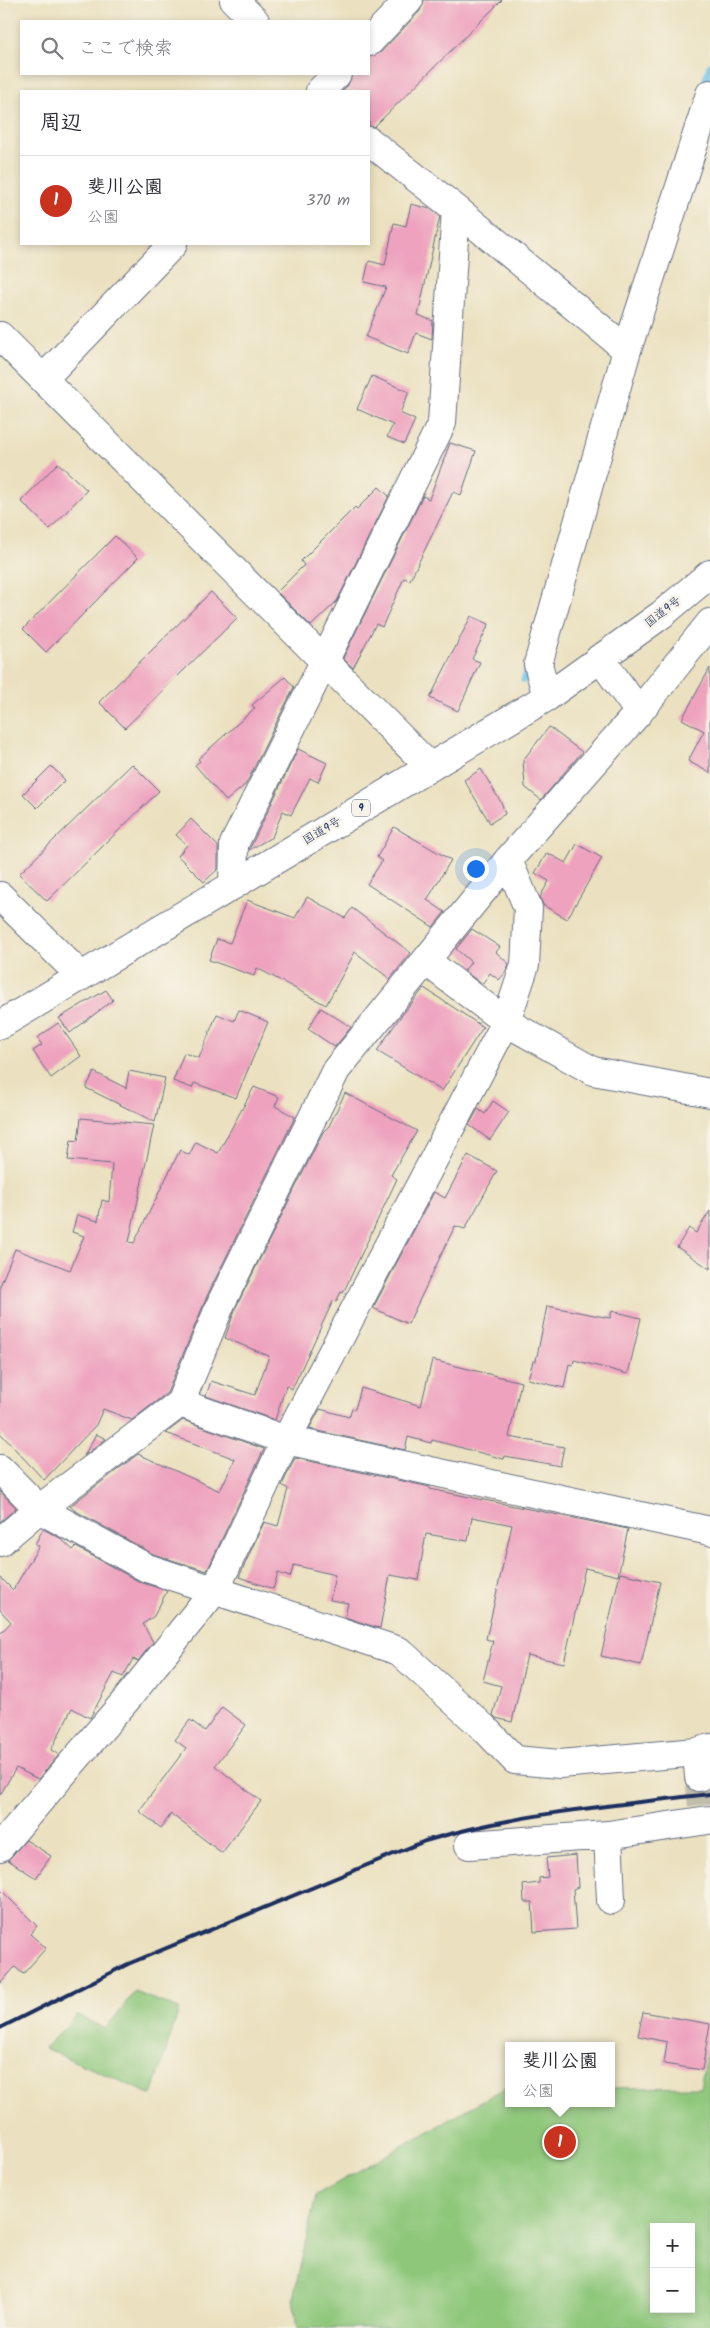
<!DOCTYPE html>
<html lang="ja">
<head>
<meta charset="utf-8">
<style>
  body { margin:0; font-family:Kalam,"Klee One",sans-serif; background:#f2f2f3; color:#2b2b33 }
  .controls { position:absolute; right:15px; bottom:15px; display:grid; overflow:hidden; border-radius:0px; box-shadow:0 2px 8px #0003 }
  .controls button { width:45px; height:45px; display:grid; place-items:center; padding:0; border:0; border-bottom:1px solid #e1e1e2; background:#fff; color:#2b2b33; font:25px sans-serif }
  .you { position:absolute; left:475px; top:868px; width:18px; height:18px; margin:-12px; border:4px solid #fff; border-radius:50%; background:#1a73e8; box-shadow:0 0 0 8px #1a73e833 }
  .badge { display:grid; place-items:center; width:32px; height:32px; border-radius:50%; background:#c8321e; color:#fff; font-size:16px; font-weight:700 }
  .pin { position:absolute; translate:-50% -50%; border:2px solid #fff; box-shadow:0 1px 5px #0006 }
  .popup { position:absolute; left:505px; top:2042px; width:110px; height:65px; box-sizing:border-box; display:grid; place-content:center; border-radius:0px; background:#fff; filter:drop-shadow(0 1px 4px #0005); font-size:16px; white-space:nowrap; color:#7c7c81 }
  .popup b { font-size:19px; color:#2b2b33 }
  .popup::after { content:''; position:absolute; left:50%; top:100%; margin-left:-10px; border:10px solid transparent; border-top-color:#fff }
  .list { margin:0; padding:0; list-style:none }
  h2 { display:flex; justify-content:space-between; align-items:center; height:65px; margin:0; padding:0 20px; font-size:21px }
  h2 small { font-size:16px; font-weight:400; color:#7c7c81 }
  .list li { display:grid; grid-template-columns:32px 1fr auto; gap:15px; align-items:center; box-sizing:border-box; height:90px; padding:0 20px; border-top:1px solid #e1e1e2 }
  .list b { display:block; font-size:19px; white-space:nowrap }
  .list p { margin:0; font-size:16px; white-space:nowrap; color:#7c7c81 }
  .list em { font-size:16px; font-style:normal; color:#7c7c81 }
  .icon { flex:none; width:28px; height:28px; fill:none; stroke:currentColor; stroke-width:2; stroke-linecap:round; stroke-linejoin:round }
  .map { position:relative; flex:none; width:710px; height:2328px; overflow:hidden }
  .search { position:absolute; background:#fff; box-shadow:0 2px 8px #0003; left:20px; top:20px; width:350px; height:55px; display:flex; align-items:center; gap:12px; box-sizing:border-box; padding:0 18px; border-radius:0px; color:#7c7c81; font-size:19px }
  .panel { position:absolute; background:#fff; box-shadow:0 2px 8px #0003; left:20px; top:90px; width:350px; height:155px; border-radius:0px }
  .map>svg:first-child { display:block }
  .green { fill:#8ec77a; stroke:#547b6c; fill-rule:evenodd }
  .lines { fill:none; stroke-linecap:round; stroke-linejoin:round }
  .stream { stroke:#6ac0e7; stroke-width:7 }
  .building { fill:#eea2be }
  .minor-tunnel { stroke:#c1bdac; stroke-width:28; stroke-dasharray:28 14; stroke-linecap:butt }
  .minor-casing { stroke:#646d80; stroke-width:30 }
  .major-casing { stroke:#646d80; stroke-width:30 }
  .highway-casing { stroke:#646d80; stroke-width:30 }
  .minor { stroke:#fff; stroke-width:28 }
  .major { stroke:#fff; stroke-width:28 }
  .highway { stroke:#fff; stroke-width:28 }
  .rail { stroke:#1b2f5e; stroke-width:4 }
  .labels { text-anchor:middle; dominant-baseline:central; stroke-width:5; stroke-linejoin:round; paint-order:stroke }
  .shield { fill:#f7f3e8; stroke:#5d6a87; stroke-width:1 }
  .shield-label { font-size:11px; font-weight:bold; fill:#1b2f5e }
  .street-label { font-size:12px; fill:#1b2f5e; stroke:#f7f3e8 }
</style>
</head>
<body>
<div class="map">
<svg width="710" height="2328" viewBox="0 0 710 2328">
  <rect width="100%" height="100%" fill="#f7f3e8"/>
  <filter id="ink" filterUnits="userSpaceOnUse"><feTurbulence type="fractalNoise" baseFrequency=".02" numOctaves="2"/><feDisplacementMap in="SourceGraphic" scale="10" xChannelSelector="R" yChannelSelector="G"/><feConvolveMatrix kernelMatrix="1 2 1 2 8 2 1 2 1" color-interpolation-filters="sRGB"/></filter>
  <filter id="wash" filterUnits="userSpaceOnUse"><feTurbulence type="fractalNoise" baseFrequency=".0096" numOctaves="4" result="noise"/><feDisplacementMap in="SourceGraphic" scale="20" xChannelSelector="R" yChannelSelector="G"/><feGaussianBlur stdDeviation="1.12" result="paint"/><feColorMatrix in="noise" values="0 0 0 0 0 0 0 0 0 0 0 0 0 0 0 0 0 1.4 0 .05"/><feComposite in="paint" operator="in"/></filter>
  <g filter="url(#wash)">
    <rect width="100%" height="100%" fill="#ebe1c0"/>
    <path class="green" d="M135,1992l44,17 -27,86 -108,-47 33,-33 28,14z
      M710,2037v291h-413l-4,-30 23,-103 187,-106h6v14h102v-15l89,-1zM654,2227h37v82h-37z"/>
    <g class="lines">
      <path class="stream" d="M703,89l7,-23
        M524,680l4,-16"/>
    </g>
    <g id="blocks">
      <path class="building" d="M424,0h78l-128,127 -5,-1v-35h-27l6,-6 4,-11h17v-17l11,-4 40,-42z
        M411,204l19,5 10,7 -22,99 15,6 -1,18 -16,-6 -8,21 -42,-17 20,-50 -22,-5 5,-21 16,4 9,-42 12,3z
        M372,376l37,16 -9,21 15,7 -11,24 -17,-7 6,-12 -36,-16z
        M450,443l26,8 -15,44 -8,-3 -43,88 -6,-2 -22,49 -6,-3 -23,44 -10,-10 80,-162 6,3z
        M58,463l29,27 -37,39 -29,-28z
        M379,487l10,9 -52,105 -26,25 -34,-34 27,-27 -3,-4 54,-54 2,2z
        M115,536l23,22 -92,94 -23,-23z
        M211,592l26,26 -112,110 -26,-26z
        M471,616l18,8 -17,35 8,3 -22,49 -28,-13z
        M710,668v105l-22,-12 16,-30 -22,-12z
        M285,677l9,10 -48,97 -20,17 -31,-36 5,-4 -2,-2 57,-51 -3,-3z
        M549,727l33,25 -41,48 -16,-13 -2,-27z
        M298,749l29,14 -9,19 -8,-4 -19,37 -8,-4 -11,26 -23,13z
        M132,764l27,27 -112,110 -28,-27z
        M51,766l14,14 -28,28 -14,-14z
        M481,769l21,35 3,10 -15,9 -26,-43z
        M191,819l27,27v23l-14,13 -26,-26 9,-11 -11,-10z
        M394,827l57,33 -24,40 18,12 -12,15 -66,-43 15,-23 -5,-4z
        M577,844l25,14 -35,61 -24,-14 -3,-8 9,-16 -14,-8 12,-20 19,10z
        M307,897l38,21 7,-10 59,45 -21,26 -35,-27 -29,53 -69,-37 -3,8 -45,-16 8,-21 13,4 17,-43 48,18z
        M472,929l28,18 -4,5 13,12 -3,8 -7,8 -9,-7 -8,11 -18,-13 7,-9 -15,-13z
        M424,988l59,39 -41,64 -65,-40 21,-31z
        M106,990l7,10 -43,33 -11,-15z
        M321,1008l30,19 -16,20 -27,-18z
        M239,1010l29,12 -32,76 -42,-15 -2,5 -19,-7 11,-28 15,5 18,-44 17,7z
        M58,1023l23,33 -30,22 -18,-27 9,-6 -5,-7z
        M129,1071l36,7 -10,44 -69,-34 8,-16 32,16z
        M254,1087l25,10 -4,9 20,11 -87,177 -41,99 -35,27 -29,-11 -7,16 -52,55 -44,-47v-147l15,-37 55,21 14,-34 -12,-4 5,-17 21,6 4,-21 7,2 3,-38 -44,-4 3,-20 7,1 3,-23 73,7 -25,117 5,1 46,-93 9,5 7,-13 22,11z
        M345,1093l72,38 -26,44 6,4 -54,114 -2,-1 -5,10 -3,-1 -41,88 -6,-3 -11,34 -69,-24 5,-15 44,14 14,-39 -44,-18 11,-31 87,-175 6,-6z
        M493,1101l16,11 -19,28 -21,-15 9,-16 7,5z
        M468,1155l29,16 -32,58 -10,-3 -47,98 -35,-16 61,-116 11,6z
        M710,1211v58l-33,-22 12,-19 7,5z
        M547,1306l63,12 2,-7 29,7 -13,56 -54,-14 -1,5 -4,-1 -5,24 -36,-9 5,-18h3z
        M432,1360l89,22 -12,55 55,10 -4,19 -55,-10 -1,3 -72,-19 -1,3 -23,-6 -3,13 -96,-21 11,-20 29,8 3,-9 3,1 6,-21 60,18z
        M183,1420l81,29 -57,122 -54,-17 -79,-44 -4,-4 68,-52 82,37 15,-32 -69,-26z
        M96,1434l10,5 -22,17z
        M295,1458l135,29v2l198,40 -10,47 -33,-8 -21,95 -37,-8 -15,67 -16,-4 -3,-3 8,-29 -18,-5 10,-40 -7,-2 26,-114 -40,-8 -4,24 -42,-7 -8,46 -28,-5 -10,53 -5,-1 -30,-10 3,-14 -18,-3 5,-25 -41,-10 -4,12 -12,-4 -5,16 -34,-12 25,-55 14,4 10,-37 -6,-4z
        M0,1491l16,17 -16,14z
        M43,1529l17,9 13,12 3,-3 64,35 27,9 -13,25 -11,8 10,18 -15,19 -5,-2 -10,18 -9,-4 -24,45 -18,-10 -21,42 8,5 -21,24 -22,-11 -16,27v-161l11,-12 -11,-12v-33l13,13 26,-44 -4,-2z
        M620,1573l40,9 -19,83 -40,-9z
        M222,1707l24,18 -31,41 46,35 -39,52 -51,-39 -10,14 -22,-17 47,-63 -11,-8 15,-20 15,11z
        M26,1840l25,16 -15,22 -28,-18z
        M576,1855l2,32 -5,2 3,40 -42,3 -2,-30h-8l-1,-17 16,-2v-5l9,-1 -2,-19z
        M0,1889l37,37 -7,8 16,14 -23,26 -8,-7 -15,17z
        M643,2012l67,12 -8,46 -38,-6 3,-22 -29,-6z"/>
    </g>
  </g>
  <g filter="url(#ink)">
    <use href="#blocks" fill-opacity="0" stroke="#646d80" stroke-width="1"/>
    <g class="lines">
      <path class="minor-tunnel" d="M699,1777l3,28"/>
      <defs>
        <path id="minor" d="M234,0l21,21
          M369,42l40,-42
          M320,91l17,-17
          M369,141l87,68 171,141
          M0,336l430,431
          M43,379l130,-135
          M710,623l-71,89 -131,148 -172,210 -114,231 -42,102 -141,106 108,59 252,83 85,77 31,32 45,4 137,-12 13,-4
          M600,658l39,54
          M547,697l-9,-33 89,-314 83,-256
          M233,885l1,-41 208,-421 14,-214
          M0,896l81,80
          M426,961l80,61 87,49 117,22
          M180,1403l106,37 424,91
          M697,1752l2,25
          M608,1835l3,65
          M469,1845l139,-10 100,-15
          M0,1847l127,-148 88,-109 71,-150 220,-418 19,-57 3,-57 -20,-48"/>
        <path id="major" d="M0,1469l39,40 -39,33"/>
        <path id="highway" d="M0,1025l547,-328 114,-82 49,-41"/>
      </defs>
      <use href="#minor" class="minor-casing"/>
      <use href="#major" class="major-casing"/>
      <use href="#highway" class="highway-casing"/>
      <use href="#minor" class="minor"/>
      <use href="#major" class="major"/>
      <use href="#highway" class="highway"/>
      <path class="rail" d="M0,2028l128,-64 297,-123c93,-28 189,-36 285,-47"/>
    </g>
  </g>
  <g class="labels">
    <rect class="shield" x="352" y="799.5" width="18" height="17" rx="4"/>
    <g class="shield-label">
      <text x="361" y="808">9</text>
    </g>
    <g class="street-label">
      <text transform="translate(663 612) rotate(-38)">国道9号</text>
      <text transform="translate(322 831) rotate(-31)">国道9号</text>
    </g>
  </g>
</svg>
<div class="controls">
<button>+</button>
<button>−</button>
</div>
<div class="you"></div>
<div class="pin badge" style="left:560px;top:2142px">1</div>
<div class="popup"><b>斐川公園</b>公園</div>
<div class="search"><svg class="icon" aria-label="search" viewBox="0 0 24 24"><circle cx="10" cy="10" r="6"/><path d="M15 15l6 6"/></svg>ここで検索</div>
<section class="panel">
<h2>周辺<small></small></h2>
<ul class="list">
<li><span class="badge">1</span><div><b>斐川公園</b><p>公園</p></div><em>370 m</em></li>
</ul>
</section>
</div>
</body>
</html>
